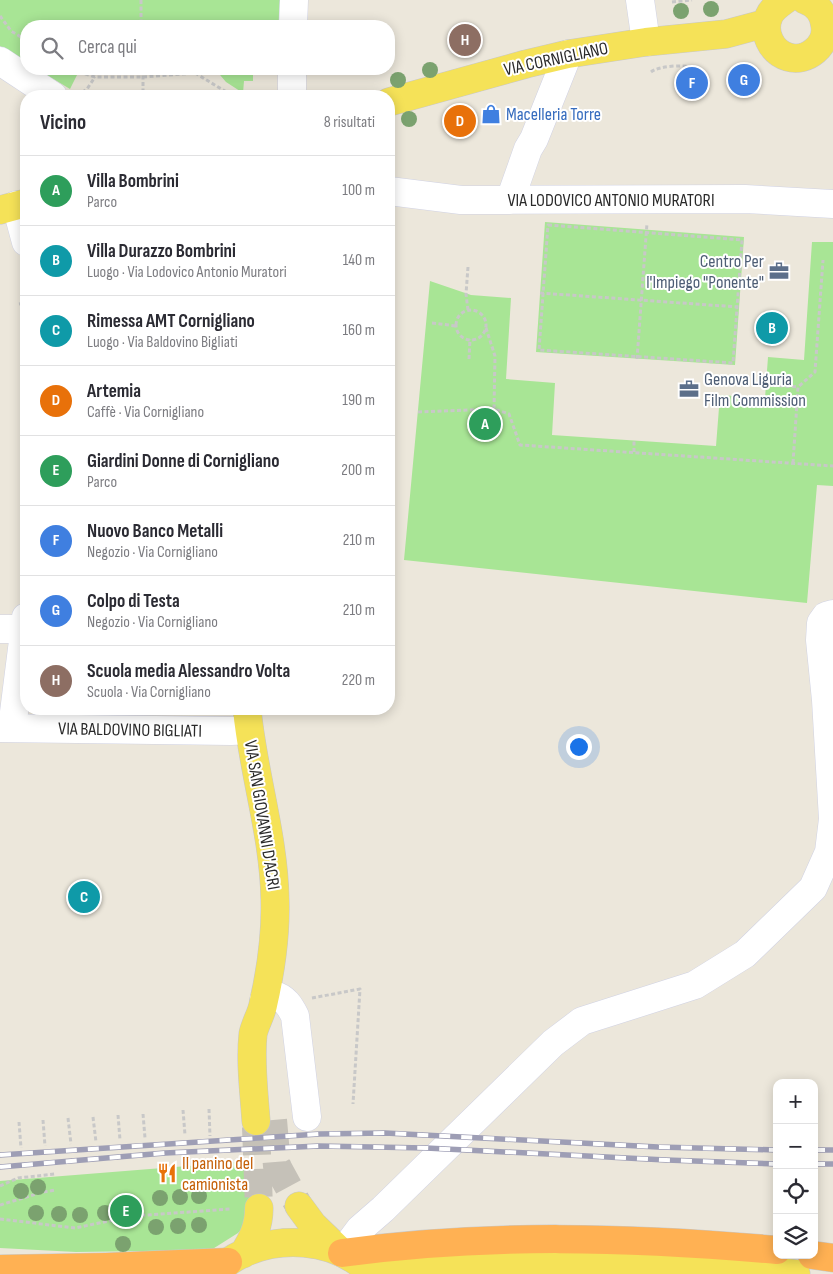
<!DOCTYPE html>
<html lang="it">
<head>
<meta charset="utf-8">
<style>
  body { margin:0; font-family:"Sofia Sans Condensed",sans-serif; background:#f2f2f3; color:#2b2b33 }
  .controls { position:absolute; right:15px; bottom:15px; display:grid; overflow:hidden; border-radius:10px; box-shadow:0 2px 12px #0003 }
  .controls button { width:45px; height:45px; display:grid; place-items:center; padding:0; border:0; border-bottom:1px solid #e1e1e2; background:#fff; color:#2b2b33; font:25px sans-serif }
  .you { position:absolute; left:578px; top:746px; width:18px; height:18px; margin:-12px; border:4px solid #fff; border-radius:50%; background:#1a73e8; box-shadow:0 0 0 8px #1a73e833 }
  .badge { display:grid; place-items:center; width:32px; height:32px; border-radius:50%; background:#2563eb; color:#fff; font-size:16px; font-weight:700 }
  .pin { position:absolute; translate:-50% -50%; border:2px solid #fff; box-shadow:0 1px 5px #0006 }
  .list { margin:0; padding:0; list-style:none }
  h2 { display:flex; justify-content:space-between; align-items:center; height:65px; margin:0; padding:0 20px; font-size:21px }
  h2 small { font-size:16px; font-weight:400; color:#7c7c81 }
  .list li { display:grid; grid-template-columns:32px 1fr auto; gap:15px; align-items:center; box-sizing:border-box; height:70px; padding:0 20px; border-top:1px solid #e1e1e2 }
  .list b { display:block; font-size:19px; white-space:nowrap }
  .list p { margin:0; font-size:16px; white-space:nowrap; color:#7c7c81 }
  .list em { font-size:16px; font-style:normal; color:#7c7c81 }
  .icon { flex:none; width:28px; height:28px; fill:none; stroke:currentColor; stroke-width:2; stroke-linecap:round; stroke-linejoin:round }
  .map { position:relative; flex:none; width:833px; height:1274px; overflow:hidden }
  .search { position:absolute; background:#fff; box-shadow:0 2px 12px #0003; left:20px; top:20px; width:375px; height:55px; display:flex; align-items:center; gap:12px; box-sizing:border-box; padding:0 18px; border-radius:20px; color:#7c7c81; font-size:19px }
  .panel { position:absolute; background:#fff; box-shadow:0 2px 12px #0003; left:20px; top:90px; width:375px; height:625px; border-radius:20px }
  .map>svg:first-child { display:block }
  .green { fill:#a8e595 }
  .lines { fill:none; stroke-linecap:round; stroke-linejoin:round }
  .major-tunnel { stroke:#c5c1b8; stroke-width:28; stroke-dasharray:28 14; stroke-linecap:butt }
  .minor-casing { stroke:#d0d2e3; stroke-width:29 }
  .major-casing { stroke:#c8c8c8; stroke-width:29 }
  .highway-casing { stroke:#c8c8c8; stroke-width:29 }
  .path { stroke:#c8c8c8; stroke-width:3; stroke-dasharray:4 2.5; stroke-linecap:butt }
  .minor { stroke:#fff; stroke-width:28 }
  .major { stroke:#f5e258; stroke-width:28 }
  .highway { stroke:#ffb153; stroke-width:28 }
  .rail-casing { stroke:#9e9eb5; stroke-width:5.5 }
  .rail { stroke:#fff; stroke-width:4; stroke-dasharray:11; stroke-linecap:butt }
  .tree { fill:#7ba26f }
  .labels { text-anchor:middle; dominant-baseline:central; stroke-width:4; stroke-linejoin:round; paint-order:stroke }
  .street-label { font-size:18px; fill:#2a2a2a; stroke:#fff }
  .shop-label { font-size:18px; fill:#366cbe; stroke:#fff; text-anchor:start }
  .service-label { font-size:18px; fill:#4e5e75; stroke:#fff; text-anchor:end }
  .food-label { font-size:18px; fill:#c56008; stroke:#fff; text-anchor:start }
</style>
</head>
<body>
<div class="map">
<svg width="833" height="1274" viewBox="0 0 833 1274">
  <rect width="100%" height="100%" fill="#ece7db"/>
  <path class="green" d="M0,0h284l-1,26h-257v36l-26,-16z
    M37,69h43l-10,20z
    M215,69h67v1h-9l-1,3h-19v8h-9l-1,12 -17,-11z
    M545,222l199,15 -9,128 -199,-13z
    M812,242h21v244l-16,-1 -10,118 -403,-43 26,-279 41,14 40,3 -5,81 49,4 -3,52 164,11 4,-51 45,3 3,-41 36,3z
    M250,1161l2,40 -2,19 -12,13 -27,17 -135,2 -76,-4v-67z"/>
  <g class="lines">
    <path class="major-tunnel" d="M273,1120l4,46 22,40
      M256,1127l3,81"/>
    <defs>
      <path id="minor" d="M640,0l6,42
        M293,26l1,-26
        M0,61l53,35
        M292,69v27
        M389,191l72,9 284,-1 88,5
        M510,200l18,-51 6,-10 34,-85
        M16,205l10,37
        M0,629h26
        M0,728l231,3 18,-1
        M12,728l14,-111
        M264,1000l10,-5c11,3 16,11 21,21l12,101
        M342,1253l18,-24 23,-20 170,-166 29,-22 113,-36 50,-31 68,-66 16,-36 4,-33 -7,-119 -6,-60 1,-17 5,-7 7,-2"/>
      <path id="major" d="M785,0c-7,5 -13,9 -16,16 -7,16 2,36 19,41 19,6 40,-12 37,-31 -1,-13 -8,-22 -20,-26
        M389,102l137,-38 42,-10 78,-12 80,-8 41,-11
        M0,210l26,-7
        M247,709c6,64 27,126 28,191 1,36 -4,70 -12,105 -2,10 -8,19 -10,29 -3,28 1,58 3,87
        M299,1206l14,19 26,25
        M243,1254c10,-15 16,-28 16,-46
        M361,1264c146,-3 290,-7 435,10
        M213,1274c9,-8 18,-15 29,-20 38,-18 88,-15 121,12"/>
      <path id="highway" d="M342,1253c144,-20 290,-16 435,-3
        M812,1255l21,3
        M0,1269l106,-2 122,-5"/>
    </defs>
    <use href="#minor" class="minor-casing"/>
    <use href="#major" class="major-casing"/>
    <use href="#highway" class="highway-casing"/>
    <path class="path" d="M141,0v26
      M672,2l20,-2
      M0,16l11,15 15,9
      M73,69l6,3 16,5h48l52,-4 20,-4
      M143,69v27
      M651,72c7,-6 34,-8 43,-4
      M195,73l38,23
      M77,96l10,-7 8,-12
      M353,96l15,-4
      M548,225l194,15 -9,123 -194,-13z
      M468,267l-2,27 2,16
      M540,293l198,14
      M19,304l7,-1
      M456 325a15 15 0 1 1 30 0a15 15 0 1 1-30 0Z
      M432,323l24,3
      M486,328l9,28 -1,53
      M469,359l1,-20
      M637,359l10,-136
      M766,385l32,2
      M418,412l76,-3 15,5 11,31 313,21
      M634,452v-11
      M793,463l5,-76 17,-15 8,-112
      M312,998l48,-9 -7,115
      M209,1109l1,27
      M183,1110l2,25
      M143,1114l2,24
      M118,1115l2,25
      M93,1117l3,25
      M68,1118l3,26
      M43,1120l2,26
      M19,1122l2,26
      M0,1186l18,-8 37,-4
      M0,1205l43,-13 13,-2
      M0,1219l75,9 58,-12 97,-7"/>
    <use href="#minor" class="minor"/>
    <use href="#major" class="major"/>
    <use href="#highway" class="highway"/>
    <defs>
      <path id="rail" d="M814,1150h19
        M0,1155l319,-21 66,-1 273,14 119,3
        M814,1164h19
        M0,1167l165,-14 154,-7 107,2 240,12 111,4"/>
    </defs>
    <use href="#rail" class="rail-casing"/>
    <use href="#rail" class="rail"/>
  </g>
  <g class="tree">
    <circle cx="711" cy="9" r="8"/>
    <circle cx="681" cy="11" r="8"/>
    <circle cx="430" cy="70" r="8"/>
    <circle cx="398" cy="80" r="8"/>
    <circle cx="409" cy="119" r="8"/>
    <circle cx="38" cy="1187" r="8"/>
    <circle cx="21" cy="1191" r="8"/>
    <circle cx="199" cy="1196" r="8"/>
    <circle cx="180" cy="1197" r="8"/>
    <circle cx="160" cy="1198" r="8"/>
    <circle cx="36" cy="1213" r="8"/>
    <circle cx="105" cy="1213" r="8"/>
    <circle cx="59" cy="1214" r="8"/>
    <circle cx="80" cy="1215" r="8"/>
    <circle cx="199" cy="1225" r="8"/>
    <circle cx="178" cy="1226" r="8"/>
    <circle cx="156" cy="1227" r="8"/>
    <circle cx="123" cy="1244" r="8"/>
  </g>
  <defs>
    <symbol id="shop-bare" viewBox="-9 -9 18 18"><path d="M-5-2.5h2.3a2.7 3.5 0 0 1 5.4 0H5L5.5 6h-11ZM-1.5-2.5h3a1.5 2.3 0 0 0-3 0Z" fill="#3f7fe0" stroke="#fff" stroke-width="2.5" paint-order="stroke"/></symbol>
    <symbol id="office-bare" viewBox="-9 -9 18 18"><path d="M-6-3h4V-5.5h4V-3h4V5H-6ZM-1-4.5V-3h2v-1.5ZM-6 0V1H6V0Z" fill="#5c6f8a" stroke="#fff" stroke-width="2.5" paint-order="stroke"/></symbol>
    <symbol id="restaurant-bare" viewBox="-9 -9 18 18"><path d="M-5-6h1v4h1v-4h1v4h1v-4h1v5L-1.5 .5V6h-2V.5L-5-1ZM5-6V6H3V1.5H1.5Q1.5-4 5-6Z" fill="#e8710a" stroke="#fff" stroke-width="2.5" paint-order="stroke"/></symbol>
  </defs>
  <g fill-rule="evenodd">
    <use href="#shop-bare" x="477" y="100" width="28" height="28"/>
    <use href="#office-bare" x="765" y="257" width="28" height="28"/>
    <use href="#office-bare" x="675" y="375" width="28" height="28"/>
    <use href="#restaurant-bare" x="153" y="1159" width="28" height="28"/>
  </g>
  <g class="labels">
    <g class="street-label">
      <text transform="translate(556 59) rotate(-12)">VIA CORNIGLIANO</text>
      <text x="611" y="200">VIA LODOVICO ANTONIO MURATORI</text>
      <text transform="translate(130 730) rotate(1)">VIA BALDOVINO BIGLIATI</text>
      <text transform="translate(262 815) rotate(81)">VIA SAN GIOVANNI D'ACRI</text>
    </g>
    <g class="shop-label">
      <text x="506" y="114">Macelleria Torre</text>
    </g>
    <g class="service-label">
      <text x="764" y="261">Centro Per<tspan x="764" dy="21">l'Impiego "Ponente"</tspan></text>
      <text x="704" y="379" text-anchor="start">Genova Liguria<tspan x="704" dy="21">Film Commission</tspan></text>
    </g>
    <g class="food-label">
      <text x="182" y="1163">Il panino del<tspan x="182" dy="21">camionista</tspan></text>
    </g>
  </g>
</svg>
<div class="controls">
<button>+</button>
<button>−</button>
<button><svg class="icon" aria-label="locate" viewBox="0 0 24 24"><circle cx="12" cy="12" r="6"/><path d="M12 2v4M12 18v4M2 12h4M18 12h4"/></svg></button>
<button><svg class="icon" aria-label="layers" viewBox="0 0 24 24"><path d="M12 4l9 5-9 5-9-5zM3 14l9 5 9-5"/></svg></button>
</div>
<div class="you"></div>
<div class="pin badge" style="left:485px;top:424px;background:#2e9e5b">A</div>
<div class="pin badge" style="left:772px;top:328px;background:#0f9aa8">B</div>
<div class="pin badge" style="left:84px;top:897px;background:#0f9aa8">C</div>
<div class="pin badge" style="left:460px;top:121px;background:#e8710a">D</div>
<div class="pin badge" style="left:126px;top:1211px;background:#2e9e5b">E</div>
<div class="pin badge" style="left:692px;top:83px;background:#3f7fe0">F</div>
<div class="pin badge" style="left:744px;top:80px;background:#3f7fe0">G</div>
<div class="pin badge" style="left:465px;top:40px;background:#8d6e63">H</div>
<div class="search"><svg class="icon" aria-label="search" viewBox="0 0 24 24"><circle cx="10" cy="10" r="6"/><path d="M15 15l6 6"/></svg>Cerca qui</div>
<section class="panel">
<h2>Vicino<small>8 risultati</small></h2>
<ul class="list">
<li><span class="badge" style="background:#2e9e5b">A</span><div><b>Villa Bombrini</b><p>Parco</p></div><em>100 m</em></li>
<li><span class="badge" style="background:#0f9aa8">B</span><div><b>Villa Durazzo Bombrini</b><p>Luogo · Via Lodovico Antonio Muratori</p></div><em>140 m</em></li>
<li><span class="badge" style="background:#0f9aa8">C</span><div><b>Rimessa AMT Cornigliano</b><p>Luogo · Via Baldovino Bigliati</p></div><em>160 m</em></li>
<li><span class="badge" style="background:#e8710a">D</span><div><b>Artemia</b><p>Caffè · Via Cornigliano</p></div><em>190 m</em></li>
<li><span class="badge" style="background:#2e9e5b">E</span><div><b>Giardini Donne di Cornigliano</b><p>Parco</p></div><em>200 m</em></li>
<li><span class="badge" style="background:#3f7fe0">F</span><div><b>Nuovo Banco Metalli</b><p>Negozio · Via Cornigliano</p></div><em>210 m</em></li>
<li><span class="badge" style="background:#3f7fe0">G</span><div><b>Colpo di Testa</b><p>Negozio · Via Cornigliano</p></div><em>210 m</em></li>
<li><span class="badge" style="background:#8d6e63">H</span><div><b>Scuola media Alessandro Volta</b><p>Scuola · Via Cornigliano</p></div><em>220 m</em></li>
</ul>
</section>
</div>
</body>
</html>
